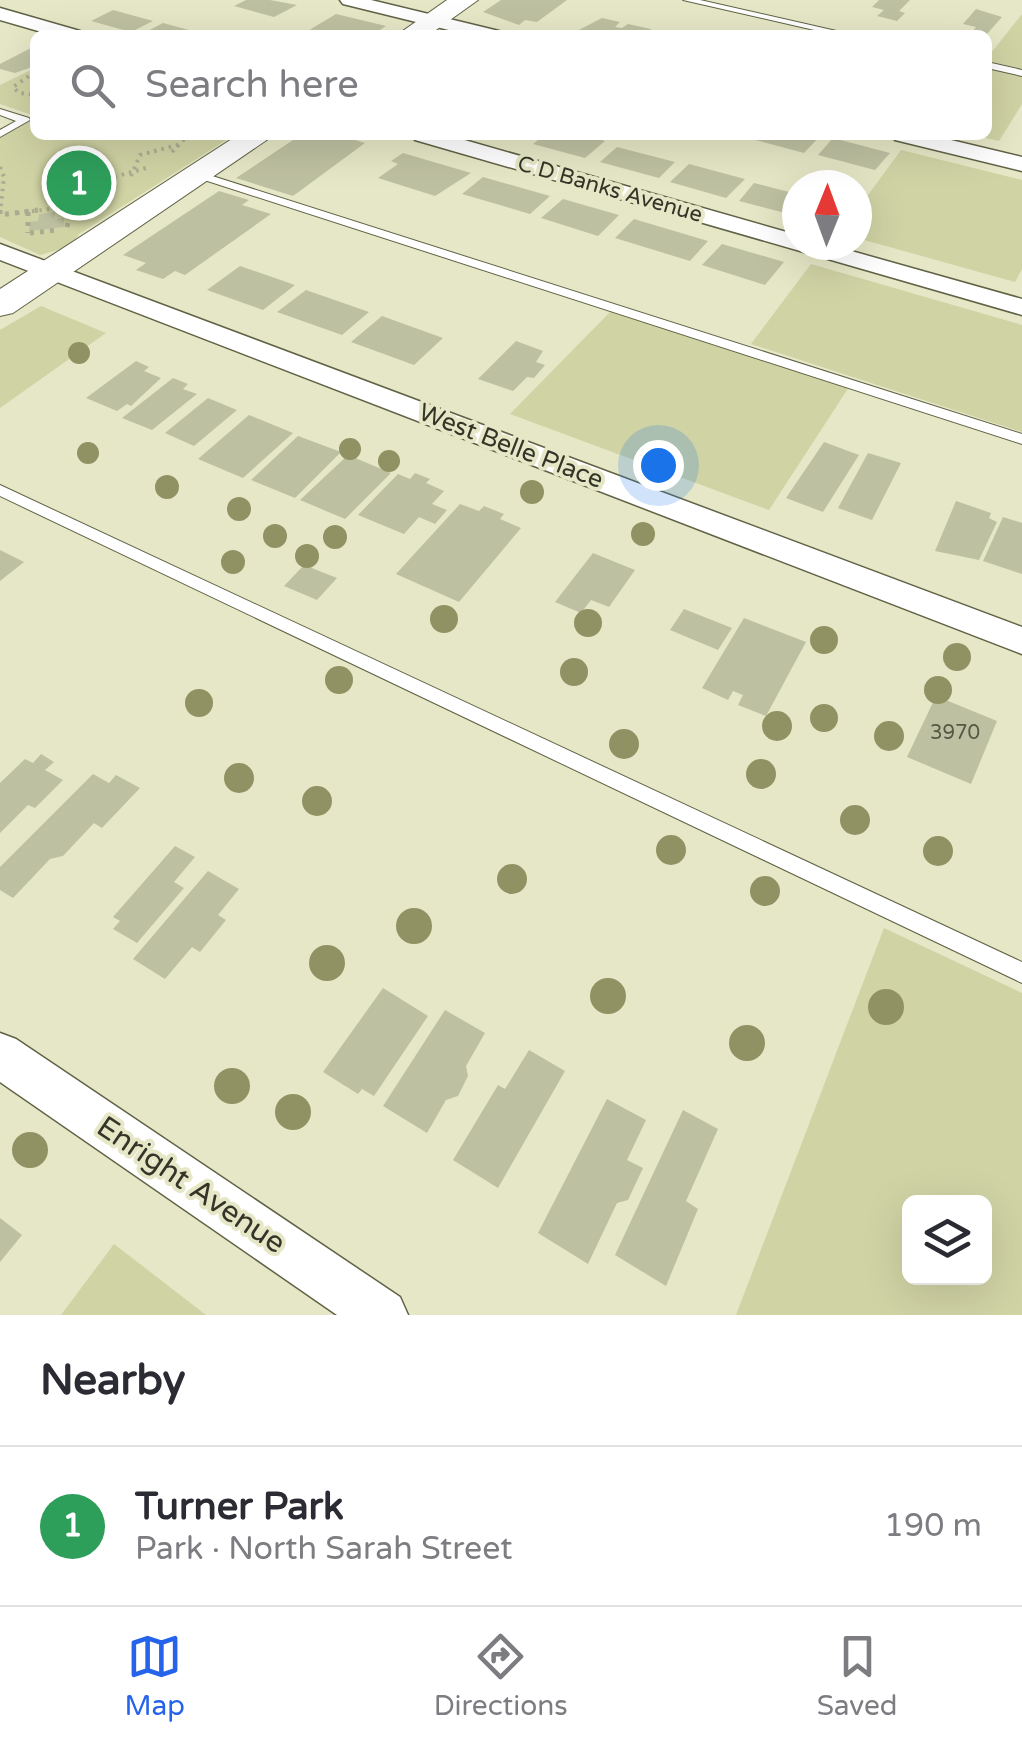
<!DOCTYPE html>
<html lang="en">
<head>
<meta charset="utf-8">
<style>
  body { margin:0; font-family:"Varela Round",sans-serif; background:#f7f7f7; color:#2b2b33 }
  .controls { position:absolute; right:30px; bottom:30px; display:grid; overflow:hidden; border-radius:15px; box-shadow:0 10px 40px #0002 }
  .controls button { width:90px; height:90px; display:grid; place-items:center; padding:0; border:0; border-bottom:2px solid #e1e1e2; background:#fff; color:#2b2b33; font:50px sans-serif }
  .compass { position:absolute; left:782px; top:170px; width:90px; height:90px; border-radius:50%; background:#fff; box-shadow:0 10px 40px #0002; rotate:1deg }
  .you { position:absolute; left:658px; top:465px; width:35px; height:35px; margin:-25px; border:8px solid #fff; border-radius:50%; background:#1a73e8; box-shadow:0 0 0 15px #1a73e833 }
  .badge { display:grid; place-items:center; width:65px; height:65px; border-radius:50%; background:#2563eb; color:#fff; font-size:32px; font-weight:700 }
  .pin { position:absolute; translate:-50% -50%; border:5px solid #fff; box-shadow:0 2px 10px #0006 }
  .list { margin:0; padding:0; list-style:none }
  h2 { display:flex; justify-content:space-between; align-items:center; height:130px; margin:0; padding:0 40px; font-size:42px }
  h2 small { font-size:32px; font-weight:400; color:#7c7c81 }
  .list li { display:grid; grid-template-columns:65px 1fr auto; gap:30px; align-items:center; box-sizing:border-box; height:160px; padding:0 40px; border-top:2px solid #e1e1e2 }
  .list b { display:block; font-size:38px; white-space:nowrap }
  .list p { margin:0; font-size:32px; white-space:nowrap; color:#7c7c81 }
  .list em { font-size:32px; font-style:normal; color:#7c7c81 }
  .icon { flex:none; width:55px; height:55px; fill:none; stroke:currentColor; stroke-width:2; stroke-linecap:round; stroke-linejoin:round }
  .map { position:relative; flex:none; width:1022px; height:1315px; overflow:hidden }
  .search { position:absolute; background:#fff; box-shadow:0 10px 40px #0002; left:30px; right:30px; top:30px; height:110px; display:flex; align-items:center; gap:25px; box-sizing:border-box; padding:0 35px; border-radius:15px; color:#7c7c81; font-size:38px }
  .sheet { height:290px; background:#fff }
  nav { display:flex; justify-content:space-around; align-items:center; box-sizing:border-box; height:140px; border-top:2px solid #e1e1e2; background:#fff; font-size:28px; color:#7c7c81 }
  nav a { display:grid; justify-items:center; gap:5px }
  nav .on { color:#2563eb }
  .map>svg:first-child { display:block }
  .green { fill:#d0d3a4; fill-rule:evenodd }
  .building { fill:#bec1a1 }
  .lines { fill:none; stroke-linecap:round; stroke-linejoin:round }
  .lane-casing { stroke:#606245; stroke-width:2 }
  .street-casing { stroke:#606245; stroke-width:3 }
  .secondary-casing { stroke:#606245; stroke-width:2 }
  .path-far1 { stroke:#aaac92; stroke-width:4; stroke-dasharray:2.5 5; stroke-linecap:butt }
  .path { stroke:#aaac92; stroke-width:5; stroke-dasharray:4 6; stroke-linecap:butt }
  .lane { fill:#fff; fill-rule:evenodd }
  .street { fill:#fff; fill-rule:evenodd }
  .secondary { fill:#fff; fill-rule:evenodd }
  .tree { fill:#909263 }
  .labels { text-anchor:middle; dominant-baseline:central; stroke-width:8; stroke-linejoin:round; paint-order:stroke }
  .number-label { font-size:20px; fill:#565846 }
  .far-street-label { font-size:22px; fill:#343528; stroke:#e5e7c6 }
  .street-label { font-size:25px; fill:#343528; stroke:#e5e7c6 }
  .near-street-label { font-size:30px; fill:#343528; stroke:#e5e7c6 }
</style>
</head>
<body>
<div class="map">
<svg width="1022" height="1315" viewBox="0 0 1022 1315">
  <rect width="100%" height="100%" fill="#e5e7c6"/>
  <path class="green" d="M1022,14v55l-35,-8v-3z
    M35,68v48l-35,-12v-19z
    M987,68l35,8v28l-23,37 -27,-6h15z
    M35,118v17h199l-155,99 -8,12 -31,9 -40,-18v-100z
    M901,150l121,30v89l-7,13 -158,-44v-28z
    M811,264l211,61v107l-271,-88z
    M41,306l65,27 -106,75v-78z
    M610,312l239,75 -80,123 -259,-96z
    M884,928l138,65v322h-286zM910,1202h74v76h-74z
    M114,1244l92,71h-145z"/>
  <path class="building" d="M246,0h24l27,5 -23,12 -40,-11z
    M501,0h66l-30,22 -12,-2 -6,5 -36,-13z
    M879,0h31l-11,11 6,2 -8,8 -20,-5 7,-6 -12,-3z
    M976,9l26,8 -16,18 -14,-3 4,-5 -13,-3z
    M113,10l40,11 -22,11 -40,-11z
    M336,14l50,12 -14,9h-71z
    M602,18l18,4 -5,5 7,1 6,-4 23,5 -7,6 -71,-2z
    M163,23l41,11 -1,1h-63z
    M33,47l2,19 -20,7 -15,-4v-5z
    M290,135h73l-8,5 10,3 -72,53 -57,-18 60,-40z
    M544,135h39l22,6 -20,17 -52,-14z
    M751,135h70l-17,18 -56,-15z
    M833,138l57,15 -15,17 -57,-15z
    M617,147l58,15 -16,16 -59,-16z
    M403,153l68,20 -36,23 -57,-18 20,-14 -7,-3z
    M689,164l56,15 -19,19 -56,-16z
    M483,177l67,19 -20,18 -68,-20z
    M754,183l43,11v22l-58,-15z
    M219,191l30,9 -7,5 29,9 -86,61 -10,-4 -12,8 -27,-9 10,-7 -23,-8z
    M563,199l56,16 -21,21 -57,-18z
    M55,212v7l9,-1v9l-35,4 1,-9 8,-1 1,-7z
    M634,219l74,22 -18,20 -75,-23z
    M722,244l62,18 -19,23 -63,-20z
    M240,266l55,19 -32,25 -56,-20z
    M306,290l63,22 -27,23 -65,-23z
    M382,316l61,22 -29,27 -63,-23z
    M516,341l27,10 -7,11 9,3 -11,13 -7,-1 -14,14 -35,-12z
    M136,361l13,6 -5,4 17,7 -30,28 -4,-2 -10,7 -31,-13z
    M173,378l15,6 -5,5 14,5 -45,36 -30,-12z
    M208,398l29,12 -43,36 -29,-13z
    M249,415l44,18 -50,45 -45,-19z
    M298,436l43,16 -46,46 -44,-18z
    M824,442l35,13 -36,57 -37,-14z
    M868,453l33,10 -29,57 -34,-12z
    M348,455l43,18 -46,46 -45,-19z
    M415,473l15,6 -4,4 18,8 -12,13 15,6 -12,14 -16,-7 -15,17 -46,-19 40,-41 12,5z
    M956,501l35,12 -2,5 8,4 -18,38 -44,-9z
    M460,504l19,7 5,-5 20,8 -4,5 21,9 -62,74 -63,-28z
    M1003,517l19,6v51l-39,-13z
    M0,550l24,12 -24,19z
    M593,553l42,17 -26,37 -18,-7 -10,13 -26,-11z
    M304,565l33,13 -20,22 -33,-14z
    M684,609l48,19 -14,22 -48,-20z
    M744,618l62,24 -40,74 -28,-11 5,-10 -10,-4 -5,9 -26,-12z
    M936,696l61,25 -26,63 -64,-27z
    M41,754l13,8 -9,8 18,10 -28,28 -7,-3 -28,28v-50l25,-24 8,4z
    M93,774l16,9 7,-8 24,13 -38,40 -8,-5 -31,33 -13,3 -37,39 -13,-8v-23z
    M175,846l20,11 -21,25 10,6 -47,55 -24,-14 7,-8 -7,-4z
    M208,871l31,18 -21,26 8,5 -26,32 -8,-5 -27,32 -32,-20z
    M383,988l45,28 -54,80 -12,-7 -4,5 -35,-22z
    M445,1010l40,23 -19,33 2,10 -10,20 -12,4 -19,33 -44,-27z
    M529,1050l36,21 -67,117 -45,-28 45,-75 7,4z
    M607,1099l39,21 -19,40 16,8 -15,32 -11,3 -29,61 -50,-31z
    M683,1110l35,19 -32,72 12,8 -32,77 -51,-31z
    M0,1218l22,17 -22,27z"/>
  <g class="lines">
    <defs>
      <path id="lane" d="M683,0h17l154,35h-18z
        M987,62l35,8v6l-35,-8z
        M0,109l29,9 1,2 -30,17v-7l16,-9 -16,-6z
        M195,173h8l819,261v10l-827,-267z
        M0,485l1022,477v21l-1022,-487z"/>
      <path id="street" d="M340,0h31l128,31 2,4h-32l-126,-31z
        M0,8l80,23 2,4h-30l-52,-15z
        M412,135h35l350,100v10h33l192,54v16l-607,-175z
        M892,135h38l92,22v14l-127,-31z
        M0,244l1022,383v27l-1022,-394z
        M0,1033l16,6 384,258 8,18h-71l-337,-233z"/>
      <path id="secondary" d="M447,0h31l-49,35h-32z
        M238,135h36l-261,178 -13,3v-27z"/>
    </defs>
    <use href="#lane" class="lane-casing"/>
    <use href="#street" class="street-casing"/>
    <use href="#secondary" class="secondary-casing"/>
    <path class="path-far1" d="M35,72l-22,15 6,6 16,2
      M172,152l16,-17
      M0,167l4,10 -4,36
      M131,176l9,-21 41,-11
      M17,213l51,-6
      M69,213c14,-33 49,-36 80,-46"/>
    <path class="path" d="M0,210v5l38,-5
      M28,212v21
      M67,227l3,-17
      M30,233l27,-3"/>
    <use href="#lane" class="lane"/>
    <use href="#street" class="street"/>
    <use href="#secondary" class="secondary"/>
  </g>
  <g class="tree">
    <circle cx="79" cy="353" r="11"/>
    <circle cx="350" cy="449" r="11"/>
    <circle cx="88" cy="453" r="11"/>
    <circle cx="389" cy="461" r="11"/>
    <circle cx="167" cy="487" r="12"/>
    <circle cx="532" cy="492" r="12"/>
    <circle cx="239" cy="509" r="12"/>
    <circle cx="643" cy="534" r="12"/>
    <circle cx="275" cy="536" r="12"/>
    <circle cx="335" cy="537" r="12"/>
    <circle cx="307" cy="556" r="12"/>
    <circle cx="233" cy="562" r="12"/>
    <circle cx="444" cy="619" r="14"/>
    <circle cx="588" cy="623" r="14"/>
    <circle cx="824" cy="640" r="14"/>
    <circle cx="957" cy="657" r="14"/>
    <circle cx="574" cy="672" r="14"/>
    <circle cx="339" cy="680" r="14"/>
    <circle cx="938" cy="690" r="14"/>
    <circle cx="199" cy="703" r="14"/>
    <circle cx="824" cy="718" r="14"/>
    <circle cx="777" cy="726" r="15"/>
    <circle cx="889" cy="736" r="15"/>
    <circle cx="624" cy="744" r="15"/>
    <circle cx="761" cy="774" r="15"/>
    <circle cx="239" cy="778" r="15"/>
    <circle cx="317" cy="801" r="15"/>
    <circle cx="855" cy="820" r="15"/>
    <circle cx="671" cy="850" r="15"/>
    <circle cx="938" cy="851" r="15"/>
    <circle cx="512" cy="879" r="15"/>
    <circle cx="765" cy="891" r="15"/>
    <circle cx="414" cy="926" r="18"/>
    <circle cx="327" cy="963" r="18"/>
    <circle cx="608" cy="996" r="18"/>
    <circle cx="886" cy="1007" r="18"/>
    <circle cx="747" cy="1043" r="18"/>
    <circle cx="232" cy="1086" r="18"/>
    <circle cx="293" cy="1112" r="18"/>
    <circle cx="30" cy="1150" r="18"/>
  </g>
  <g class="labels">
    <g class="number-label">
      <text x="955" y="733">3970</text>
    </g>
    <g class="far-street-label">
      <text transform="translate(610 189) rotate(16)">C D Banks Avenue</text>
    </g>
    <g class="street-label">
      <text transform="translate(511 446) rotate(21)">West Belle Place</text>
    </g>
    <g class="near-street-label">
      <text transform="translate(191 1185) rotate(34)">Enright Avenue</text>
    </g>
  </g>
</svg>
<div class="controls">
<button><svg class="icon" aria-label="layers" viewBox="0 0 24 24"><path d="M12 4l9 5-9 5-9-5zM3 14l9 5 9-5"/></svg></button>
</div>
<svg class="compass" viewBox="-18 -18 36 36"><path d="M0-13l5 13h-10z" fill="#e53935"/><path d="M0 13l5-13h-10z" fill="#7c7c81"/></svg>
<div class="you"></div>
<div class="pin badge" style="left:79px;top:183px;background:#2e9e5b">1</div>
<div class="search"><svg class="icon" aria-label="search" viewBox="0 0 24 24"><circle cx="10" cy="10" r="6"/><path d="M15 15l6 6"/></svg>Search here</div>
</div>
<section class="sheet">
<h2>Nearby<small></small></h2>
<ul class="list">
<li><span class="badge" style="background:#2e9e5b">1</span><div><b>Turner Park</b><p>Park · North Sarah Street</p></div><em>190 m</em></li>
</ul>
</section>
<nav>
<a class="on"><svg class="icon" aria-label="map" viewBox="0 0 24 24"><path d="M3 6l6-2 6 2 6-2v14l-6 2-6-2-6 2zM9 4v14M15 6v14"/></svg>Map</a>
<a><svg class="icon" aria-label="directions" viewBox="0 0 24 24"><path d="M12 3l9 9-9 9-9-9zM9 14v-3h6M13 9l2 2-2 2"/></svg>Directions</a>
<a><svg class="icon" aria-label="saved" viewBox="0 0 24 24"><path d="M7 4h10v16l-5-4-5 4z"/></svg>Saved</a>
</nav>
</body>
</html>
